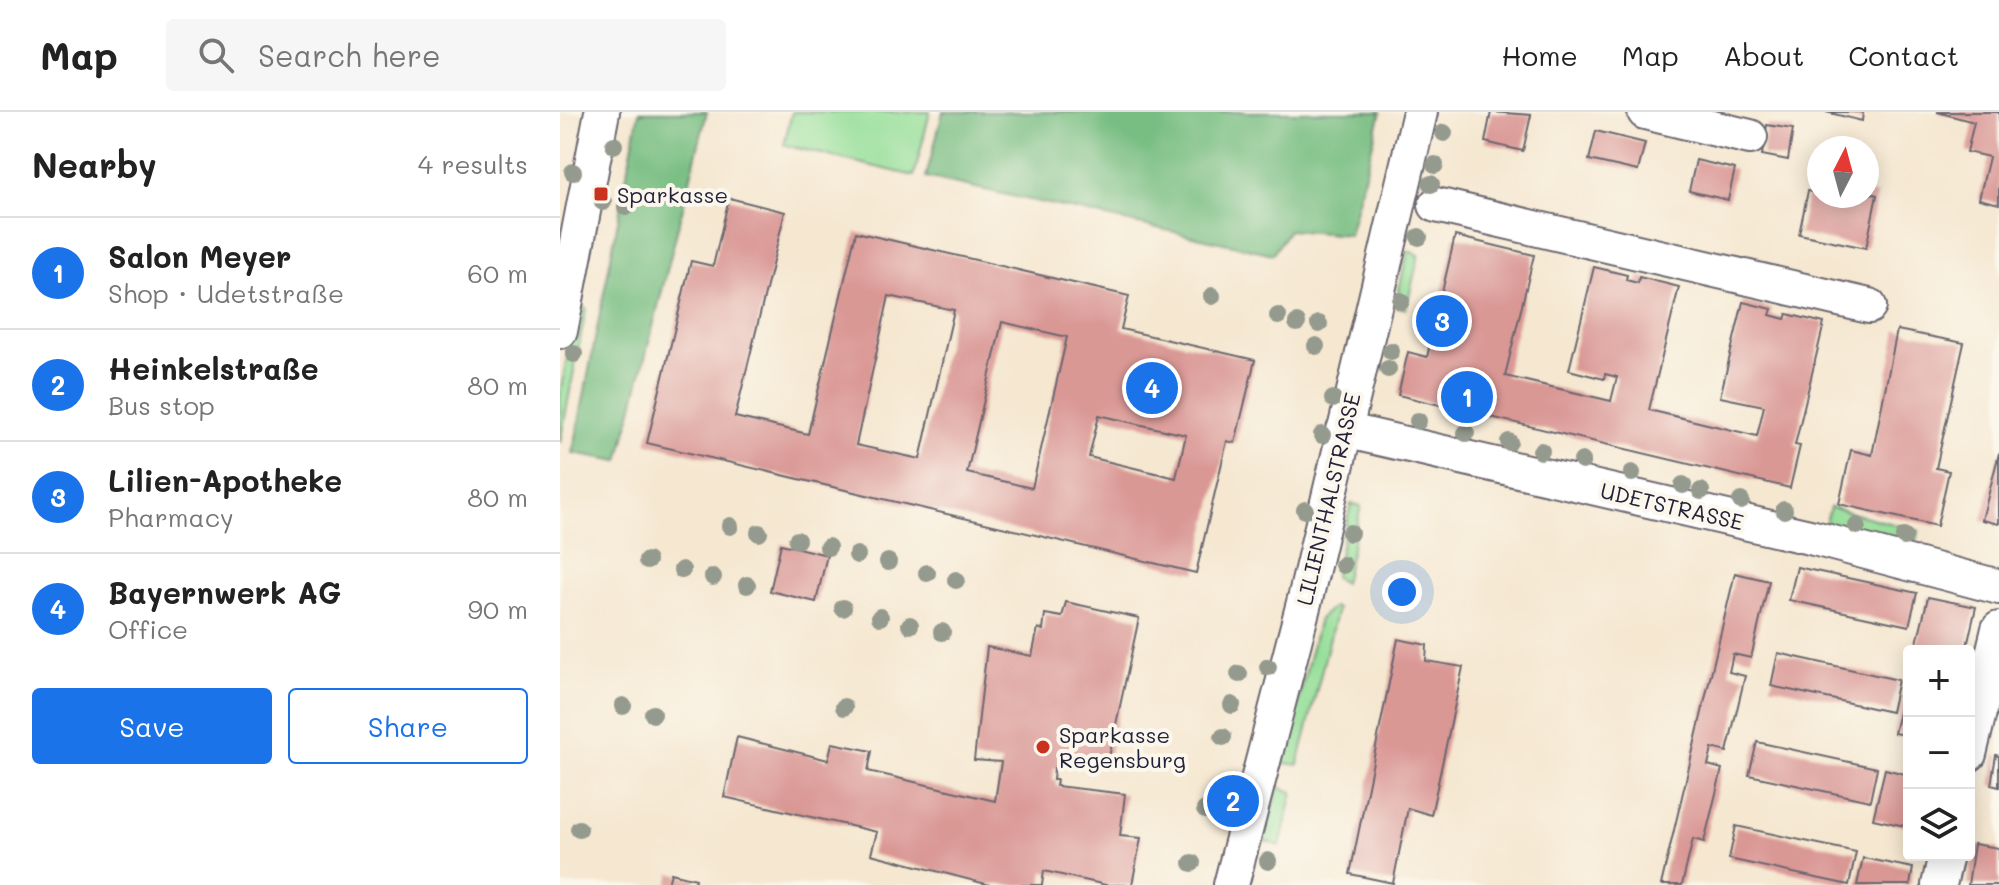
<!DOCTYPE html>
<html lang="en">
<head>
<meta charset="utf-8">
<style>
  body { margin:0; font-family:Mali,sans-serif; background:#f6f6f6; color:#222 }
  .controls { position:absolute; right:24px; bottom:24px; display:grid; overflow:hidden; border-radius:8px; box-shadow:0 4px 20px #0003 }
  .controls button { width:72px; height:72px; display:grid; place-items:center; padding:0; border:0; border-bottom:2px solid #e0e0e0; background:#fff; color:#222; font:40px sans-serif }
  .compass { position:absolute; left:1247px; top:24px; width:72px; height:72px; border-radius:50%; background:#fff; box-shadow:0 4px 20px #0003; rotate:6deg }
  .you { position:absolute; left:842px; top:480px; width:28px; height:28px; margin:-20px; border:6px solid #fff; border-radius:50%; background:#1a73e8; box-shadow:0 0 0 12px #1a73e833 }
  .badge { display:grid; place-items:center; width:52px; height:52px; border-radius:50%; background:#1a73e8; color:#fff; font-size:26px; font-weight:700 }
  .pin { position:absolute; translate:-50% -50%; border:4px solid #fff; box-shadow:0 2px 8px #0006 }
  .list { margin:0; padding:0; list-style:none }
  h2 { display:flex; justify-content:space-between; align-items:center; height:104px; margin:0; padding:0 32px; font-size:34px }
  h2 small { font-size:26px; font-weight:400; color:#767676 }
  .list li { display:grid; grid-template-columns:52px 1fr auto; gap:24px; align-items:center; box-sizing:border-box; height:112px; padding:0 32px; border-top:2px solid #e0e0e0 }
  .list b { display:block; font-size:30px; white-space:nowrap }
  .list p { margin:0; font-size:26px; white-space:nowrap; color:#767676 }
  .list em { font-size:26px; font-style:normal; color:#767676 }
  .actions { display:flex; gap:16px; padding:24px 32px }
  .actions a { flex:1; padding:18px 0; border:2px solid #1a73e8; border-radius:8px; text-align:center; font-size:28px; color:#1a73e8 }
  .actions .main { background:#1a73e8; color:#fff }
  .icon { flex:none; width:44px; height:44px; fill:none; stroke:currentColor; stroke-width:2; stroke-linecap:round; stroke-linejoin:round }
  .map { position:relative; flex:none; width:1439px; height:773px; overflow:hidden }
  header { display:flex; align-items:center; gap:48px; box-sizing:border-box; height:112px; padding:0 40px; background:#fff; border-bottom:2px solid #e0e0e0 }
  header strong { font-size:38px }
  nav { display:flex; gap:44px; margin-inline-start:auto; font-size:28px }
  .search { width:560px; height:72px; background:#f6f6f6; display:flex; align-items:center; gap:20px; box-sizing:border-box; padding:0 28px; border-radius:8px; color:#767676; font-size:30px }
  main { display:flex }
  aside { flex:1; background:#fff }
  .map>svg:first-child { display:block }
  .green { fill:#96df9a; stroke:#5c806a; stroke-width:2 }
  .forest { fill:#78be82; stroke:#4d705e; stroke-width:2 }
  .building { fill:#da9895; fill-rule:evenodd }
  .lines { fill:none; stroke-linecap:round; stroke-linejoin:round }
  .minor-casing { stroke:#6c676f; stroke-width:38 }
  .minor { stroke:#fff; stroke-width:34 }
  .tree { fill:#949a8e }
  .poi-dot { fill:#c8321e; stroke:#fbf7ec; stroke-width:3 }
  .labels { text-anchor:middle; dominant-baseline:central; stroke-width:8; stroke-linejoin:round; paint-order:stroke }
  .poi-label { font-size:22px; fill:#22223b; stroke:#fbf7ec; text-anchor:start }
  .street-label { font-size:22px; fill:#22223b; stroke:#fbf7ec }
</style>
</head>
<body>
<header>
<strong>Map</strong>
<div class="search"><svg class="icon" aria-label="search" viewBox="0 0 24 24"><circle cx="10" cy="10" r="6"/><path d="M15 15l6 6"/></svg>Search here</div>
<nav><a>Home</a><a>Map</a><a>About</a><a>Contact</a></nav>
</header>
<main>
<aside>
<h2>Nearby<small>4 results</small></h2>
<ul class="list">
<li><span class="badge">1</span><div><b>Salon Meyer</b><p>Shop · Udetstraße</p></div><em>60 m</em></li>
<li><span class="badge">2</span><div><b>Heinkelstraße</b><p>Bus stop</p></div><em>80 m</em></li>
<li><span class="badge">3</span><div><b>Lilien-Apotheke</b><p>Pharmacy</p></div><em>80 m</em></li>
<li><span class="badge">4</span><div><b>Bayernwerk AG</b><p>Office</p></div><em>90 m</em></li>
</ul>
<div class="actions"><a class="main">Save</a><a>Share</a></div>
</aside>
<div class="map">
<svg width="1439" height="773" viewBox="0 0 1439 773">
  <rect width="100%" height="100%" fill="#fbf7ec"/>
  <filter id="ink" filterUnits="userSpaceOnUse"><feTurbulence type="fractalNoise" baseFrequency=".0125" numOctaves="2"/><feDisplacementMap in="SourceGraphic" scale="16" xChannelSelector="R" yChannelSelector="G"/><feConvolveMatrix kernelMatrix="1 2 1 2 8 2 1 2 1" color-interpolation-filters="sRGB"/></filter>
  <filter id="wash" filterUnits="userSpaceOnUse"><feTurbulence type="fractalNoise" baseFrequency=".006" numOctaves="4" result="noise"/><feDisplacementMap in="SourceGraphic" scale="32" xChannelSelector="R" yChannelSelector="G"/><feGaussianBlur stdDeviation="1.8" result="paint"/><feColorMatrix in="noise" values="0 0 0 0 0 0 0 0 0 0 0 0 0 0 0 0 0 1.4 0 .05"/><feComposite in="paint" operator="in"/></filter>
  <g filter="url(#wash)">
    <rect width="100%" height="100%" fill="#f5e7d0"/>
    <path class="green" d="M232,0h138l-16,64 -130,-31z
      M848,139l11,4 -13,54 -11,-3z
      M17,194l9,2 -26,135v-50z
      M791,392l10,2 -17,77 -10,-6z
      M1270,395l89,24 -2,8 -10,6 -82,-20z
      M773,495l4,2 -39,156 -15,-2 36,-144z
      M718,675l15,5 -13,54 -16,-5z"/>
    <path class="forest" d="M79,0h68l-88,349 -46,-8z
      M383,0h438l-32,123 -60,-5 -16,24 -347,-77z"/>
    <g id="blocks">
      <path class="building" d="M931,0l40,3 -8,36 -38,-9z
        M1266,0h37l-1,9z
        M1377,0h62v92l-20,-5 10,-42 -22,-5 7,-30z
        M1207,13l26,4 -5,31 -26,-5z
        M1036,19l49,12 -7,28 -49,-11z
        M1136,48l39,9 -7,31 -39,-9z
        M1248,79l48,10 1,-5h10v-4l10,3 -11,53 -67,-14z
        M169,86l56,14 -50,205 73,17 48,-202 273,64 -8,33 134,31 -20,83 -8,-2 -31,132 -549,-130 44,-182 22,5zM329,184l65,14 -34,149 -64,-14zM442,210l65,15 -35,151 -65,-15zM539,303l87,20 -10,43 -87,-21z
        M895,124l79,19 -29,121 106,25 6,-24 -12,-3 -1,5 -35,-9 25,-103 33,8 -1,5 12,3 1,-6 40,10 -30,123 108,26 7,-30 -44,-9 23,-95 29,7 -2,6 15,4 2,-5 37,9 -29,122 5,1 -10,42 -392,-93 10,-43 19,5z
        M1337,218l67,13 -28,125 13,3 -12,55 -98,-22 12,-54 21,5z
        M1439,341v71l-17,-4z
        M221,432l46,11 -11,47 -46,-11z
        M1237,455l120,26 -8,33 -120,-26z
        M1175,461l34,8 -18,77 -18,-4 -4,18 16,4 -18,76 -15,-4 -4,17 14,4 -18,73 -11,-3 -11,46h-21z
        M1368,485l48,10 -10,44 -50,-4z
        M506,490l73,16 -30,139h-42l-2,11h-11l-1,12h4l-1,6 69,8 -5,42 21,2 -9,47h-26l-62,-14 -2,14h-52l-119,-31 6,-22 -153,-35 13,-60 91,23 4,-17 40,8 -4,20 127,30 6,-39 -27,-2 13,-113 45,9 6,-28 5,2 2,-16 17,3z
        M838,527l29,6 -1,16 37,6 -32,148 -23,-7 -15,75 -43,-9z
        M1218,541l120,27 -7,32 -120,-26z
        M1346,571l3,1v52l-15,-3z
        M1197,630l120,26 -7,33 -121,-26z
        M1436,643l3,1v31l-8,-2z
        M1325,657l24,6v52l-36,-8z
        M1176,714l120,26 -7,33 -120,-26z
        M1414,732l25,4v37h-31z
        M1303,746l50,10 -3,17h-53z
        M111,761l25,6 -2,6 -26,-1z"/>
    </g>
  </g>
  <g filter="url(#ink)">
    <use href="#blocks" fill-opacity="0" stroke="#6c676f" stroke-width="2"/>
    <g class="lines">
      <defs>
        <path id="minor" d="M1085,0l105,25
          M876,93l433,101
          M0,219l42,-219
          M784,318l470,108 185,49
          M1409,642l30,-125
          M671,773l75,-290 114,-483
          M1379,773l7,-30"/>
      </defs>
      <use href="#minor" class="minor-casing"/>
      <use href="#minor" class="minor"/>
    </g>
    <g class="tree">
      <circle cx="884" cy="21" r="9"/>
      <circle cx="54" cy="33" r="9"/>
      <circle cx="875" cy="53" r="9"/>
      <circle cx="13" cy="60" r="9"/>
      <circle cx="871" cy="72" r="9"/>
      <circle cx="43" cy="90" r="9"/>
      <circle cx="66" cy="95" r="9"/>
      <circle cx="859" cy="125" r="9"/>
      <circle cx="652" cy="184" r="9"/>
      <circle cx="841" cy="189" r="9"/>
      <circle cx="718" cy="204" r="9"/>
      <circle cx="737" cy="211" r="9"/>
      <circle cx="759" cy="212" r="9"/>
      <circle cx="756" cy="234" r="9"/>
      <circle cx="831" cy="239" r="9"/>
      <circle cx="14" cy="242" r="9"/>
      <circle cx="828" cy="257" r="9"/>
      <circle cx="773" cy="287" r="9"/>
      <circle cx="858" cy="309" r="9"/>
      <circle cx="906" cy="321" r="9"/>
      <circle cx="762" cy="323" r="9"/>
      <circle cx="949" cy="330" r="9"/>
      <circle cx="981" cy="339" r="9"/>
      <circle cx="1022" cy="349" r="9"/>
      <circle cx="1072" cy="361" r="9"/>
      <circle cx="1123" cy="373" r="9"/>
      <circle cx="1141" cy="379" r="9"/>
      <circle cx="1181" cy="389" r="9"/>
      <circle cx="745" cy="398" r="9"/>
      <circle cx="1224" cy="398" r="9"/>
      <circle cx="170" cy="414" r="9"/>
      <circle cx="1297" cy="414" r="9"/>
      <circle cx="199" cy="421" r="9"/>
      <circle cx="790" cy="421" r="9"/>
      <circle cx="1344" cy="425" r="9"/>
      <circle cx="237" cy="428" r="9"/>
      <circle cx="268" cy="435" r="9"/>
      <circle cx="297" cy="443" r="9"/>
      <circle cx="87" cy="449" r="9"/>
      <circle cx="328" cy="450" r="9"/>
      <circle cx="783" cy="453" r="9"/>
      <circle cx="122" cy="458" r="9"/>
      <circle cx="367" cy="461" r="9"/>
      <circle cx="153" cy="465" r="9"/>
      <circle cx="396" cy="468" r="9"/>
      <circle cx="187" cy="473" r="9"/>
      <circle cx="283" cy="496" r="9"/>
      <circle cx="320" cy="505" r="9"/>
      <circle cx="350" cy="513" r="9"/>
      <circle cx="382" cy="520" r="9"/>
      <circle cx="708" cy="555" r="9"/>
      <circle cx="679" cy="562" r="9"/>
      <circle cx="672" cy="593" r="9"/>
      <circle cx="63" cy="594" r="9"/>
      <circle cx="284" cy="595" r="9"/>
      <circle cx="93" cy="602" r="9"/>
      <circle cx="663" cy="625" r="9"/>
      <circle cx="645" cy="698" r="9"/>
      <circle cx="669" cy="704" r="9"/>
      <circle cx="19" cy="717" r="9"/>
      <circle cx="708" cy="749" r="9"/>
      <circle cx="632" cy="751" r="9"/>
    </g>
  </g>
  <g class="poi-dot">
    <rect x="33" y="74" width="16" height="16" rx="4"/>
    <circle cx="483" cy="635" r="8"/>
  </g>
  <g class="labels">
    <g class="poi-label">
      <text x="57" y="82">Sparkasse</text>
      <text x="499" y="622">Sparkasse<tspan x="499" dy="25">Regensburg</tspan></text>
    </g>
    <g class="street-label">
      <text transform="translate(768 387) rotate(-77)">LILIENTHALSTRASSE</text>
      <text transform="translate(1112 394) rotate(13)">UDETSTRASSE</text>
    </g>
  </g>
</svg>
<div class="controls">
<button>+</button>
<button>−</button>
<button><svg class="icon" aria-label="layers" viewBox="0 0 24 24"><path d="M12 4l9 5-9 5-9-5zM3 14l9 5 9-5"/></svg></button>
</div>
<svg class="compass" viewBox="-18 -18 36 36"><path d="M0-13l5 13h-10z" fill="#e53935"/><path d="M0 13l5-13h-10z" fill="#767676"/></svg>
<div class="you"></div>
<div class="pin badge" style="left:907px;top:285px">1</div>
<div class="pin badge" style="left:673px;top:689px">2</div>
<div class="pin badge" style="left:882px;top:209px">3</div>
<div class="pin badge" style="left:592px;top:276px">4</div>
</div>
</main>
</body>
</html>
